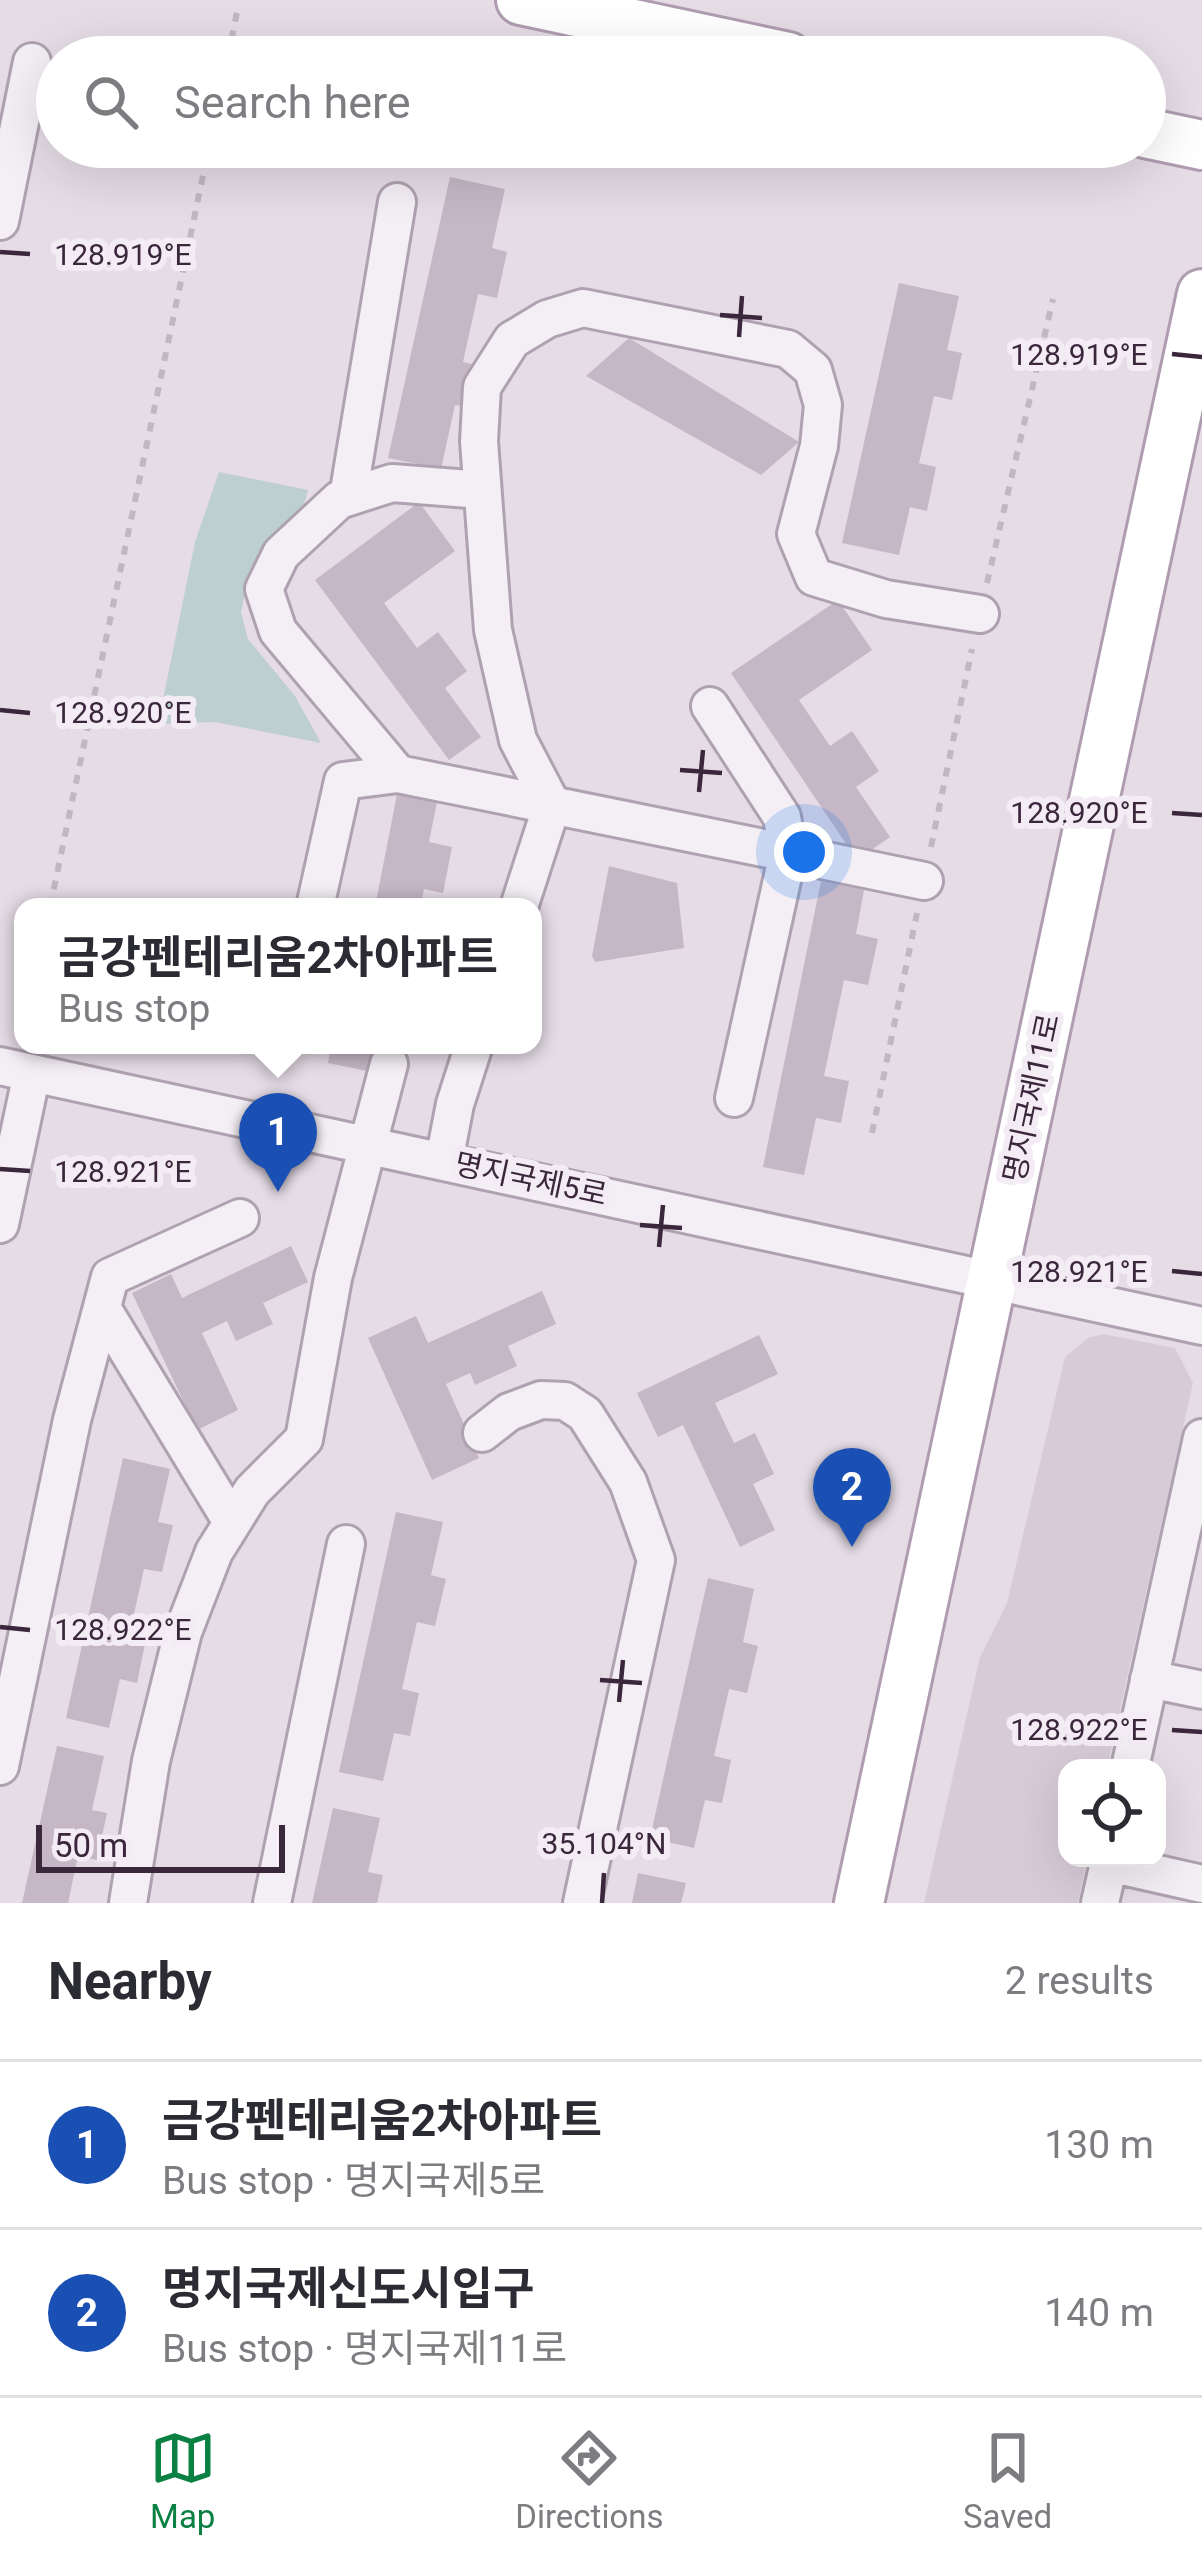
<!DOCTYPE html>
<html lang="en">
<head>
<meta charset="utf-8">
<style>
  body { margin:0; font-family:Roboto,"Noto Sans KR",sans-serif; background:#f2f2f3; color:#2b2b33 }
  .controls { position:absolute; right:36px; bottom:36px; display:grid; overflow:hidden; border-radius:24px; box-shadow:0 12px 48px #0002 }
  .controls button { width:108px; height:108px; display:grid; place-items:center; padding:0; border:0; border-bottom:3px solid #e1e1e2; background:#fff; color:#2b2b33; font:60px sans-serif }
  .scale { position:absolute; left:36px; bottom:30px; width:249px; box-sizing:border-box; padding-left:12px; border:6px solid #3b273c; border-top:0; font-size:33px; line-height:42px; white-space:nowrap; color:#3b273c; -webkit-text-stroke:9px #f3ecf4; paint-order:stroke }
  .you { position:absolute; left:804px; top:852px; width:42px; height:42px; margin:-30px; border:9px solid #fff; border-radius:50%; background:#1a73e8; box-shadow:0 0 0 18px #1a73e833 }
  .badge { display:grid; place-items:center; width:78px; height:78px; border-radius:50%; background:#0b8043; color:#fff; font-size:39px; font-weight:700 }
  .pin { position:absolute; translate:-50% -99px; filter:drop-shadow(0 3px 6px #0008) }
  .pin::after { content:''; position:absolute; top:63px; width:42px; height:36px; background:inherit; clip-path:polygon(0 0,100% 0,50% 100%) }
  .popup { position:absolute; left:14px; top:898px; width:528px; height:156px; box-sizing:border-box; display:grid; place-content:center; border-radius:24px; background:#fff; filter:drop-shadow(0 3px 9px #0005); font-size:39px; white-space:nowrap; color:#7c7c81 }
  .popup b { font-size:45px; color:#2b2b33 }
  .popup::after { content:''; position:absolute; left:50%; top:100%; margin-left:-24px; border:24px solid transparent; border-top-color:#fff }
  .list { margin:0; padding:0; list-style:none }
  h2 { display:flex; justify-content:space-between; align-items:center; height:156px; margin:0; padding:0 48px; font-size:51px }
  h2 small { font-size:39px; font-weight:400; color:#7c7c81 }
  .list li { display:grid; grid-template-columns:78px 1fr auto; gap:36px; align-items:center; box-sizing:border-box; height:168px; padding:0 48px; border-top:3px solid #e1e1e2 }
  .list b { display:block; font-size:45px; white-space:nowrap }
  .list p { margin:0; font-size:39px; white-space:nowrap; color:#7c7c81 }
  .list em { font-size:39px; font-style:normal; color:#7c7c81 }
  .icon { flex:none; width:66px; height:66px; fill:none; stroke:currentColor; stroke-width:2; stroke-linecap:round; stroke-linejoin:round }
  .map { position:relative; flex:none; width:1202px; height:1903px; overflow:hidden }
  .search { position:absolute; background:#fff; box-shadow:0 12px 48px #0002; left:36px; right:36px; top:36px; height:132px; display:flex; align-items:center; gap:30px; box-sizing:border-box; padding:0 42px; border-radius:66px; color:#7c7c81; font-size:45px }
  .sheet { height:492px; background:#fff }
  nav { display:flex; justify-content:space-around; align-items:center; box-sizing:border-box; height:168px; border-top:3px solid #e1e1e2; background:#fff; font-size:33px; color:#7c7c81 }
  nav a { display:grid; justify-items:center; gap:6px }
  nav .on { color:#0b8043 }
  .map>svg:first-child { display:block }
  .built { fill:#d7cbd8 }
  .green { fill:#becfd0 }
  .building { fill:#c5b7c6 }
  .lines { fill:none; stroke-linecap:round; stroke-linejoin:round }
  .minor-casing { stroke:#afa2b0; stroke-width:42 }
  .major-casing { stroke:#af9cb1; stroke-width:54 }
  .path { stroke:#c0b7c1; stroke-width:6; stroke-dasharray:9 9; stroke-linecap:butt }
  .minor { stroke:#f4eff5; stroke-width:36 }
  .major { stroke:#fff; stroke-width:48 }
  .ticks { fill:none; stroke:#3b273c; stroke-width:4.5 }
  .labels { text-anchor:middle; dominant-baseline:central; stroke-width:12; stroke-linejoin:round; paint-order:stroke }
  .street-label { font-size:30px; fill:#3b273c; stroke:#f3ecf4 }
  .ticks-label { font-size:30px; text-anchor:middle; fill:#3b273c; stroke:#f3ecf4; stroke-width:12; stroke-linejoin:round; paint-order:stroke }
</style>
</head>
<body>
<div class="map">
<svg width="1202" height="1903" viewBox="0 0 1202 1903">
  <rect width="100%" height="100%" fill="#e5dce6"/>
  <path class="built" d="M1103,1334l72,14 18,35 -86,385h-40v90h20l-9,45h-154l56,-246 27,-54 58,-246 23,-19z"/>
  <path class="green" d="M219,472l89,18 -7,26 -28,22 -23,35 -9,39 7,27 47,57 26,47 -106,-21 -57,2 37,-182z"/>
  <path class="building" d="M450,177l55,12 -13,59 15,4 -10,46 -19,-4 -15,68 18,4 -10,42 -16,-3 -14,64 -53,-11z
    M899,283l60,13 -12,54 15,3 -10,47 -18,-4 -15,67 17,4 -9,44 -17,-4 -11,48 -57,-12z
    M629,338l170,104 -38,33 -175,-99z
    M419,502l36,49 -71,52 33,45 21,-16 29,39 -22,17 36,49 -32,23 -134,-180z
    M838,600l34,50 -73,50 31,46 22,-15 27,40 -23,16 34,50 -33,23 -126,-187z
    M398,789l40,8 -9,45 23,5 -9,46 -19,-4 -4,18h-45z
    M609,866l68,17 7,65 -89,14 -3,-6z
    M821,881l43,9 -8,44 22,5 -10,46 -24,-5 -20,96 25,5 -8,42 -25,-5 -12,57 -41,-8z
    M331,1045h51l-5,28 -49,-10z
    M291,1246l17,36 -45,21 10,21 -37,17 -9,-20 -25,12 36,77 -41,20 -65,-137 39,-19 11,24z
    M542,1291l14,33 -48,22 9,20 -42,19 -5,-12 -24,11 33,74 -47,22 -64,-142 48,-22 12,27z
    M759,1335l19,39 -63,29 19,40 21,-10 19,41 -21,10 22,46 -35,17 -57,-122 -25,12 -21,-44z
    M123,1458l47,11 -12,53 15,3 -11,47 -18,-3 -15,67 17,3 -9,44 -17,-4 -11,49 -43,-10z
    M396,1512l47,10 -12,53 15,4 -11,47 -18,-4 -15,67 17,4 -9,43 -16,-3 -11,48 -44,-9z
    M708,1578l46,11 -11,53 15,4 -11,47 -18,-4 -15,67 17,4 -9,43 -17,-3 -11,48 -44,-10z
    M57,1746l47,10 -12,54 15,3 -10,47 -19,-4 -10,47h-46z
    M333,1808l47,10 -12,54 15,3 -6,28h-65z
    M638,1873l48,10 -5,20h-49z"/>
  <g class="lines">
    <defs>
      <path id="minor" d="M0,221l32,-159
        M482,490l-90,-7 -53,17 -58,54 -17,35 14,42 120,143 390,79 -54,245
        M348,497l49,-295
        M710,706l72,111 6,36 136,28
        M315,907l28,-126 55,-7
        M519,907l33,-102 -34,-65 -25,-110 -14,-189 3,-54 30,-47 35,-21 36,-11 205,41 25,21 10,35 -4,41 -23,88 18,43 72,22 94,15
        M0,1066l1202,260
        M444,1161l11,-57 19,-59
        M0,1224l32,-151
        M102,1308l130,214
        M482,1433l27,-21 32,-12 24,1 20,13 43,68 28,78 -74,343
        M1149,1679l53,11
        M0,1766l72,-346 38,-143 130,-59
        M1130,1768l72,-330
        M1109,1863l93,21
        M128,1903l23,-142 32,-129 31,-80 38,-61 52,-52 29,-161 56,-214
        M272,1903l74,-359
        M1100,1903l10,-45"/>
      <path id="major" d="M521,0l267,57
        M1145,133l57,12
        M859,1903l343,-1609"/>
    </defs>
    <use href="#minor" class="minor-casing"/>
    <use href="#major" class="major-casing"/>
    <path class="path" d="M228,57l10,-50
      M987,583l66,-284
      M931,847l41,-198
      M50,907l159,-760
      M872,1133l45,-220"/>
    <use href="#minor" class="minor"/>
    <use href="#major" class="major"/>
  </g>
  <path class="ticks" d="M0,252l30,2M720,315l42,3M739,337l3,-41M1172,354l30,3M0,710l30,3M680,770l42,3M699,792l4,-42M1172,813l30,2M0,1169l30,2M640,1225l42,3M659,1247l4,-42M1172,1271l30,3M0,1627l30,3M600,1680l42,3M619,1702l4,-42M1172,1730l30,2M602,1903l2,-30"/>
  <g class="labels">
    <g class="street-label">
      <text transform="translate(1031 1098) rotate(-78)">명지국제11로</text>
      <text transform="translate(531 1179) rotate(12)">명지국제5로</text>
    </g>
  </g>
  <g class="ticks-label">
    <text x="123" y="265">128.919°E</text>
    <text x="1079" y="365">128.919°E</text>
    <text x="123" y="723">128.920°E</text>
    <text x="1079" y="823">128.920°E</text>
    <text x="123" y="1182">128.921°E</text>
    <text x="1079" y="1282">128.921°E</text>
    <text x="123" y="1640">128.922°E</text>
    <text x="1079" y="1740">128.922°E</text>
    <text x="604" y="1854">35.104°N</text>
  </g>
</svg>
<div class="controls">
<button><svg class="icon" aria-label="locate" viewBox="0 0 24 24"><circle cx="12" cy="12" r="6"/><path d="M12 2v4M12 18v4M2 12h4M18 12h4"/></svg></button>
</div>
<div class="scale">50 m</div>
<div class="you"></div>
<div class="pin badge" style="left:278px;top:1192px;background:#1a4fb4">1</div>
<div class="popup"><b>금강펜테리움2차아파트</b>Bus stop</div>
<div class="pin badge" style="left:852px;top:1547px;background:#1a4fb4">2</div>
<div class="search"><svg class="icon" aria-label="search" viewBox="0 0 24 24"><circle cx="10" cy="10" r="6"/><path d="M15 15l6 6"/></svg>Search here</div>
</div>
<section class="sheet">
<h2>Nearby<small>2 results</small></h2>
<ul class="list">
<li><span class="badge" style="background:#1a4fb4">1</span><div><b>금강펜테리움2차아파트</b><p>Bus stop · 명지국제5로</p></div><em>130 m</em></li>
<li><span class="badge" style="background:#1a4fb4">2</span><div><b>명지국제신도시입구</b><p>Bus stop · 명지국제11로</p></div><em>140 m</em></li>
</ul>
</section>
<nav>
<a class="on"><svg class="icon" aria-label="map" viewBox="0 0 24 24"><path d="M3 6l6-2 6 2 6-2v14l-6 2-6-2-6 2zM9 4v14M15 6v14"/></svg>Map</a>
<a><svg class="icon" aria-label="directions" viewBox="0 0 24 24"><path d="M12 3l9 9-9 9-9-9zM9 14v-3h6M13 9l2 2-2 2"/></svg>Directions</a>
<a><svg class="icon" aria-label="saved" viewBox="0 0 24 24"><path d="M7 4h10v16l-5-4-5 4z"/></svg>Saved</a>
</nav>
</body>
</html>
